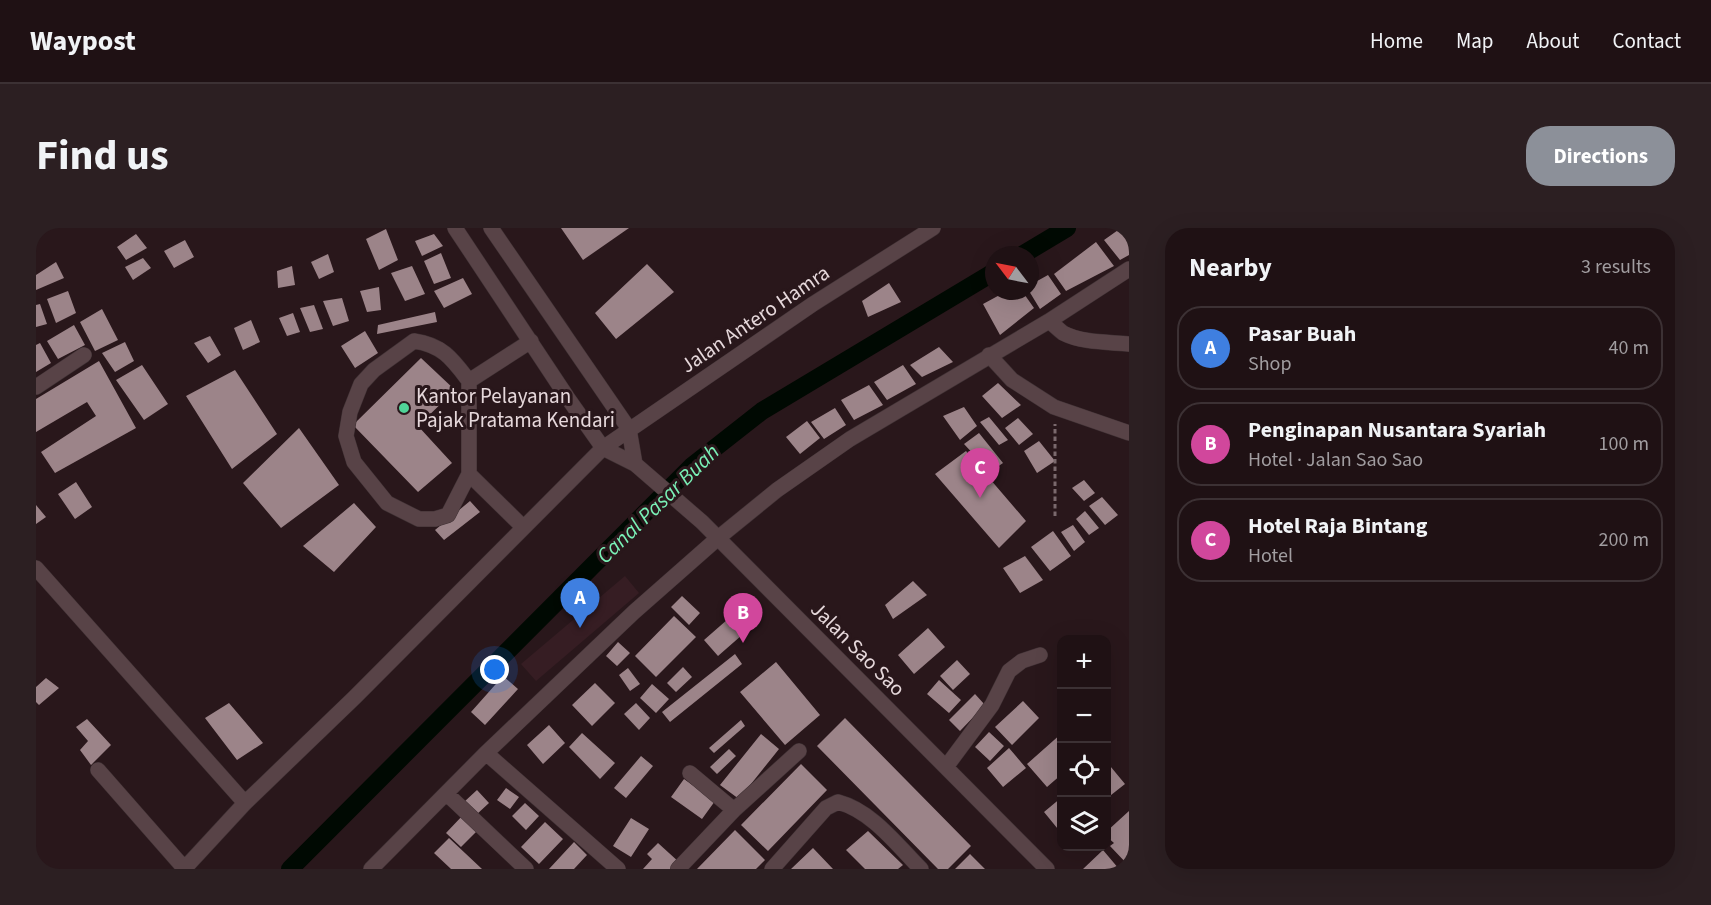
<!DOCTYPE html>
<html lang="en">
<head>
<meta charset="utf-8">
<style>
  body { margin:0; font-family:"Source Sans 3",sans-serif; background:#2c1f22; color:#f1f3f6 }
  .controls { position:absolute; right:18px; bottom:18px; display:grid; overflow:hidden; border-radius:12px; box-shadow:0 6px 24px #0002 }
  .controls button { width:54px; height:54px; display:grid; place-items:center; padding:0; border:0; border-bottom:2px solid #3c3134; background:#1f1114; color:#f1f3f6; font:30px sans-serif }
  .compass { position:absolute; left:949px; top:18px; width:54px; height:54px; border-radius:50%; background:#1f1114; box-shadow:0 6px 24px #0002; rotate:302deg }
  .you { position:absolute; left:459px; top:442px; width:21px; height:21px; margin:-15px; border:4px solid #fff; border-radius:50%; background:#1a73e8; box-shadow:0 0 0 9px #1a73e833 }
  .badge { display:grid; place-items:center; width:39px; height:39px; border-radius:50%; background:#8c9099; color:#fff; font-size:20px; font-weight:700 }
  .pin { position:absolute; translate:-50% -50px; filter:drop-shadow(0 2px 3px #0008) }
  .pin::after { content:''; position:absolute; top:32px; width:21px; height:18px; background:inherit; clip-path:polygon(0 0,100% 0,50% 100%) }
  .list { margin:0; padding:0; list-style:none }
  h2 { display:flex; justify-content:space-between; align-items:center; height:78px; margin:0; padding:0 24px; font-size:26px }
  h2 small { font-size:20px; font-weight:400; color:#a19da0 }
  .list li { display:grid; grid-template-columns:39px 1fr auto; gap:18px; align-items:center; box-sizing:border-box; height:84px; margin:0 12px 12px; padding:0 12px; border:2px solid #3c3134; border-radius:24px }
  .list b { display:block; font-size:22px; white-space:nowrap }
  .list p { margin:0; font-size:20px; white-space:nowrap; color:#a19da0 }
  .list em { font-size:20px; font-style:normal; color:#a19da0 }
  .icon { flex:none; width:33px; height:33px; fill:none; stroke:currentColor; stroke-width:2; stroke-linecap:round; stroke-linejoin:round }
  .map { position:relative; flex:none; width:1093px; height:641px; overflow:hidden; border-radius:24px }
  header { display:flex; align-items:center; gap:36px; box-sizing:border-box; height:84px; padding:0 30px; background:#1f1114; border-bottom:2px solid #3c3134 }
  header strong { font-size:28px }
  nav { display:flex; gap:33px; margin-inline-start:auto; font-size:21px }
  .intro { display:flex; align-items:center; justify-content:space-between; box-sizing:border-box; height:144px; padding:0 36px }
  h1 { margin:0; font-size:42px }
  .button { padding:15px 27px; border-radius:24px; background:#8c9099; color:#fff; font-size:21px; font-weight:700 }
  main { display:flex; gap:36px; padding:0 36px }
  aside { flex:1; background:#1f1114; border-radius:24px; box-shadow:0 6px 24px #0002 }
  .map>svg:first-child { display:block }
  .built { fill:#361d23 }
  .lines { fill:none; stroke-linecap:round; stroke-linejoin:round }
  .canal { stroke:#000902; stroke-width:18 }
  .building { fill:#9c8489 }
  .minor-casing { stroke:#403235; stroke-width:16 }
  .path { stroke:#7a696d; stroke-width:3; stroke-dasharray:4.5 3; stroke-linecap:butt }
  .minor { stroke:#584347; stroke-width:15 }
  .poi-dot { fill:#50d398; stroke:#29171b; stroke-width:2 }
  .labels { text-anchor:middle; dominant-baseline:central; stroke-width:6; stroke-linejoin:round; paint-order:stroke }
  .street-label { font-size:21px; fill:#e6d8db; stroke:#29171b }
  .poi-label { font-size:21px; fill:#e6d8db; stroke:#29171b; text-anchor:start }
  .water-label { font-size:22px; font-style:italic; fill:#7af1b7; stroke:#29171b }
</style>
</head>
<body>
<header>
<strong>Waypost</strong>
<nav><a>Home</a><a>Map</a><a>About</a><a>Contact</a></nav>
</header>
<div class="intro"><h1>Find us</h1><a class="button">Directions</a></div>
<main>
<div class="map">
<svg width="1093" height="641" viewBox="0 0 1093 641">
  <rect width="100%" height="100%" fill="#29171b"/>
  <path class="built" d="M589,348l14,17 -103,88 -15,-17z"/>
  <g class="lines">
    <path class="canal" d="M986,27l45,-27
      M254,641l402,-403 70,-55 232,-139"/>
  </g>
  <path class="building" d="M525,0h68l-46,32z
    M1085,0h8v27l-9,5 -16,-20z
    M350,1l12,31 -19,10 -13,-31z
    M100,6l11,14 -21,12 -9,-13z
    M398,6l9,12 -21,10 -7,-15z
    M149,12l9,17 -20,11 -10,-17z
    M1060,14l18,24 -48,25 -12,-17z
    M405,25l10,25 -17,6 -10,-23z
    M292,26l6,18 -15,7 -8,-17z
    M107,30l8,10 -18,12 -8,-13z
    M20,34l8,16 -28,12v-15z
    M611,36l27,28 -58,47 -21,-26z
    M256,38l3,19 -17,3 -1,-17z
    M376,38l13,28 -20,7 -14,-28z
    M1012,47l13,19 -21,15 -11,-18 1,-6z
    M427,50l9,16 -28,14 -10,-17z
    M853,55l12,19 -33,15 -6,-16z
    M343,59l2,23 -14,2 -7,-21z
    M32,63l8,22 -20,10 -9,-24z
    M971,63h15l12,17 -34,27 -17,-31z
    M306,70l7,23 -16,5 -10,-25z
    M4,76l7,20 -11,3v-22z
    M278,77l9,24 -13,3 -10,-24z
    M66,81l16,31 -23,11 -15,-29z
    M399,84l2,10 -60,12 1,-9z
    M257,85l7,19 -13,4 -8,-18z
    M215,92l9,22 -17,8 -9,-22z
    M38,97l11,20 -27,14 -11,-18z
    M329,103l13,22 -23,15 -14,-22z
    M174,108l11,19 -13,8 -14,-20z
    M89,114l9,19 -19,11 -13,-19z
    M4,115l11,20 -15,9v-27z
    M903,119l14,15 -31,15 -12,-12z
    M385,130l34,32 -37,36 34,37 -34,29 -65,-67z
    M63,133l37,67 -81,45 -14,-21 55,-36 -9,-14 -51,30v-33z
    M106,137l26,39 -24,16 -28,-40z
    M867,137l13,19 -29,16 -13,-18z
    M199,142l42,64 -45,35 -46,-73z
    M962,155l23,22 -19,13 -20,-22z
    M833,157l14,20 -29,15 -13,-20z
    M928,179l13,19 -17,14 -17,-24z
    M799,180l11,17 -22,14 -13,-17z
    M953,189l19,23 -9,5 -19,-23z
    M982,190l15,16 -14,11 -14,-17z
    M771,193l13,17 -20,16 -14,-17z
    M263,200l40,57 -58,43 -38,-45z
    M943,205l24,30 -13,9 -26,-28z
    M1003,213l16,20 -18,12 -13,-22z
    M930,223l60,70 -27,27 -64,-74z
    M1048,252l11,13 -11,8 -12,-13z
    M40,254l16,25 -17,12 -17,-25z
    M1066,269l16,18 -13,10 -16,-19z
    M434,273l10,11 -36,28 -9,-10z
    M318,275l22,24 -42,45 -31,-26z
    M0,277l10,12 -10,7z
    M1049,283l14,17 -10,7 -13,-16z
    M1037,297l12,17 -11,9 -13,-19z
    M1017,303l18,25 -21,15 -19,-24z
    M989,328l18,24 -23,13 -17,-25z
    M877,353l14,14 -34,24 -8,-14z
    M646,368l18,17 -11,12 -18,-18z
    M638,388l22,21 -40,40 -21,-21z
    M692,391l14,16 -24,21 -14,-16z
    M892,400l17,19 -31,27 -16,-19z
    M582,414l12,11 -13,13 -11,-10z
    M699,426l7,10 -72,58 -8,-10z
    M921,432l13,14 -17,16 -13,-14z
    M740,434l44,53 -35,30 -45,-53z
    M647,439l9,10 -16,15 -9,-9z
    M592,440l12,16 -10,7 -11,-16z
    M467,448l15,13 -33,36 -14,-13z
    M10,450l13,10 -20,17 -3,-3v-15z
    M903,452l22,20 -12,13 -22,-19z
    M559,455l20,20 -23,23 -20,-21z
    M616,456l17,15 -13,14 -16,-15z
    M939,466l10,11 -25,26 -11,-11z
    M987,473l16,17 -27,27 -17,-18z
    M193,475l34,40 -26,17 -32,-42z
    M600,475l14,15 -11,12 -15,-16z
    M809,490l126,128 -23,23h-10l-121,-123z
    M51,491l24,26 -20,20 -11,-15 8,-9 -12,-14z
    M705,492l4,6 -31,27 -5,-5z
    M513,497l16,18 -22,21 -16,-19z
    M953,504l15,14 -14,15 -15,-14z
    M546,505l33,30 -15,16 -31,-32z
    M1026,505v41l-15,13 -20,-23z
    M725,506l18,15 -40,50 -19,-14z
    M973,520l17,20 -23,19 -16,-19z
    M693,521l7,7 -19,18 -7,-7z
    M605,528l12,10 -27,32 -12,-10z
    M1070,533l19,23 -19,15z
    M765,536l26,26 -59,61 -27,-26z
    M648,551l31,22 -13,18 -31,-22z
    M470,560l13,9 -9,12 -13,-9z
    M441,562l12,13 -13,12 -12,-13z
    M1026,569v37l-18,-22z
    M489,575l14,13 -13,14 -14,-14z
    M1093,583v55l-19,-20 4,-3 -8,-7v-4z
    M428,586l15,15 -18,18 -15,-14z
    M595,590l18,11 -18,28 -18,-11z
    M509,594l18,17 -24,25 -18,-17z
    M699,602l30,30 -9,9h-59z
    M832,603l35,34 -5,4h-33l-19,-19z
    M413,610l33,31h-31l-17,-16z
    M538,614l13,13 -13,14h-25z
    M622,615l22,20 -5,6h-32l9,-10 -5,-5z
    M777,620l20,21h-42z
    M1067,622l16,19h-36z
    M934,626l15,15h-30z"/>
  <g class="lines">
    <defs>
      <path id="minor" d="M419,0l112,169 36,51 32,16 67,58 345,347
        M455,0l138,201 6,35
        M1013,93c4,3 9,8 14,12 19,10 46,9 66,11
        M953,127l23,25 42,27 75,26
        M433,153v93l-21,41 -13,4h-16l-32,-16 -33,-41 -8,-26 4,-24 11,-28 13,-14 40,-29c29,4 39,19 55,40l62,-40
        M0,159l48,-32
        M433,246l54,53
        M0,340l209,235
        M450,525l132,116
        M910,539l46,-62 17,-34 13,-10 18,-6
        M62,542l86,98
        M654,545l44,37
        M411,566l79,75
        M148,641l61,-66 110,-106 248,-249 210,-144 120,-76
        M335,641l115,-116 148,-141 84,-74 59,-48 73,-51 199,-118 80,-52
        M642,641l56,-59 65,-59
        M736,641l54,-61 12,-6c34,9 59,43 83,67"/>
    </defs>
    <use href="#minor" class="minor-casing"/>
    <path class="path" d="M1019,288v-92"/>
    <use href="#minor" class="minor"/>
  </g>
  <circle class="poi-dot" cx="368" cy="180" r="6"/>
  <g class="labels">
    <g class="street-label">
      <text transform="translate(719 91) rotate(-34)">Jalan Antero Hamra</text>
      <text transform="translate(822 421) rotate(45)">Jalan Sao Sao</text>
    </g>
    <g class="poi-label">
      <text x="380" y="168">Kantor Pelayanan<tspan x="380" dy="24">Pajak Pratama Kendari</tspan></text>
    </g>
    <g class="water-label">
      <text transform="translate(622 276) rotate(-44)">Canal Pasar Buah</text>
    </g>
  </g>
</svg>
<div class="controls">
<button>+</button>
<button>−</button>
<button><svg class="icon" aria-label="locate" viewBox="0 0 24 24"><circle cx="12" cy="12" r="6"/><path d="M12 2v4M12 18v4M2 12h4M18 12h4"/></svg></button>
<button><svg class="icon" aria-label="layers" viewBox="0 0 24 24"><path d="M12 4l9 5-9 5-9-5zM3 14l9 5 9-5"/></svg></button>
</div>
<svg class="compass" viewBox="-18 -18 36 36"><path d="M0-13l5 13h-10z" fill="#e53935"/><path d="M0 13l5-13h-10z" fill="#a19da0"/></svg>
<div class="you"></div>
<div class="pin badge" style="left:544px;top:400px;background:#3f7fe0">A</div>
<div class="pin badge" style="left:707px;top:415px;background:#d1479c">B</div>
<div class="pin badge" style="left:944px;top:270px;background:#d1479c">C</div>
</div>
<aside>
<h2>Nearby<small>3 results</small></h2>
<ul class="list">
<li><span class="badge" style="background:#3f7fe0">A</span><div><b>Pasar Buah</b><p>Shop</p></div><em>40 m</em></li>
<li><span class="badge" style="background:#d1479c">B</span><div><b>Penginapan Nusantara Syariah</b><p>Hotel · Jalan Sao Sao</p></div><em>100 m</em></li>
<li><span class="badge" style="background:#d1479c">C</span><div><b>Hotel Raja Bintang</b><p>Hotel</p></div><em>200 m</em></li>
</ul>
</aside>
</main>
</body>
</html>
